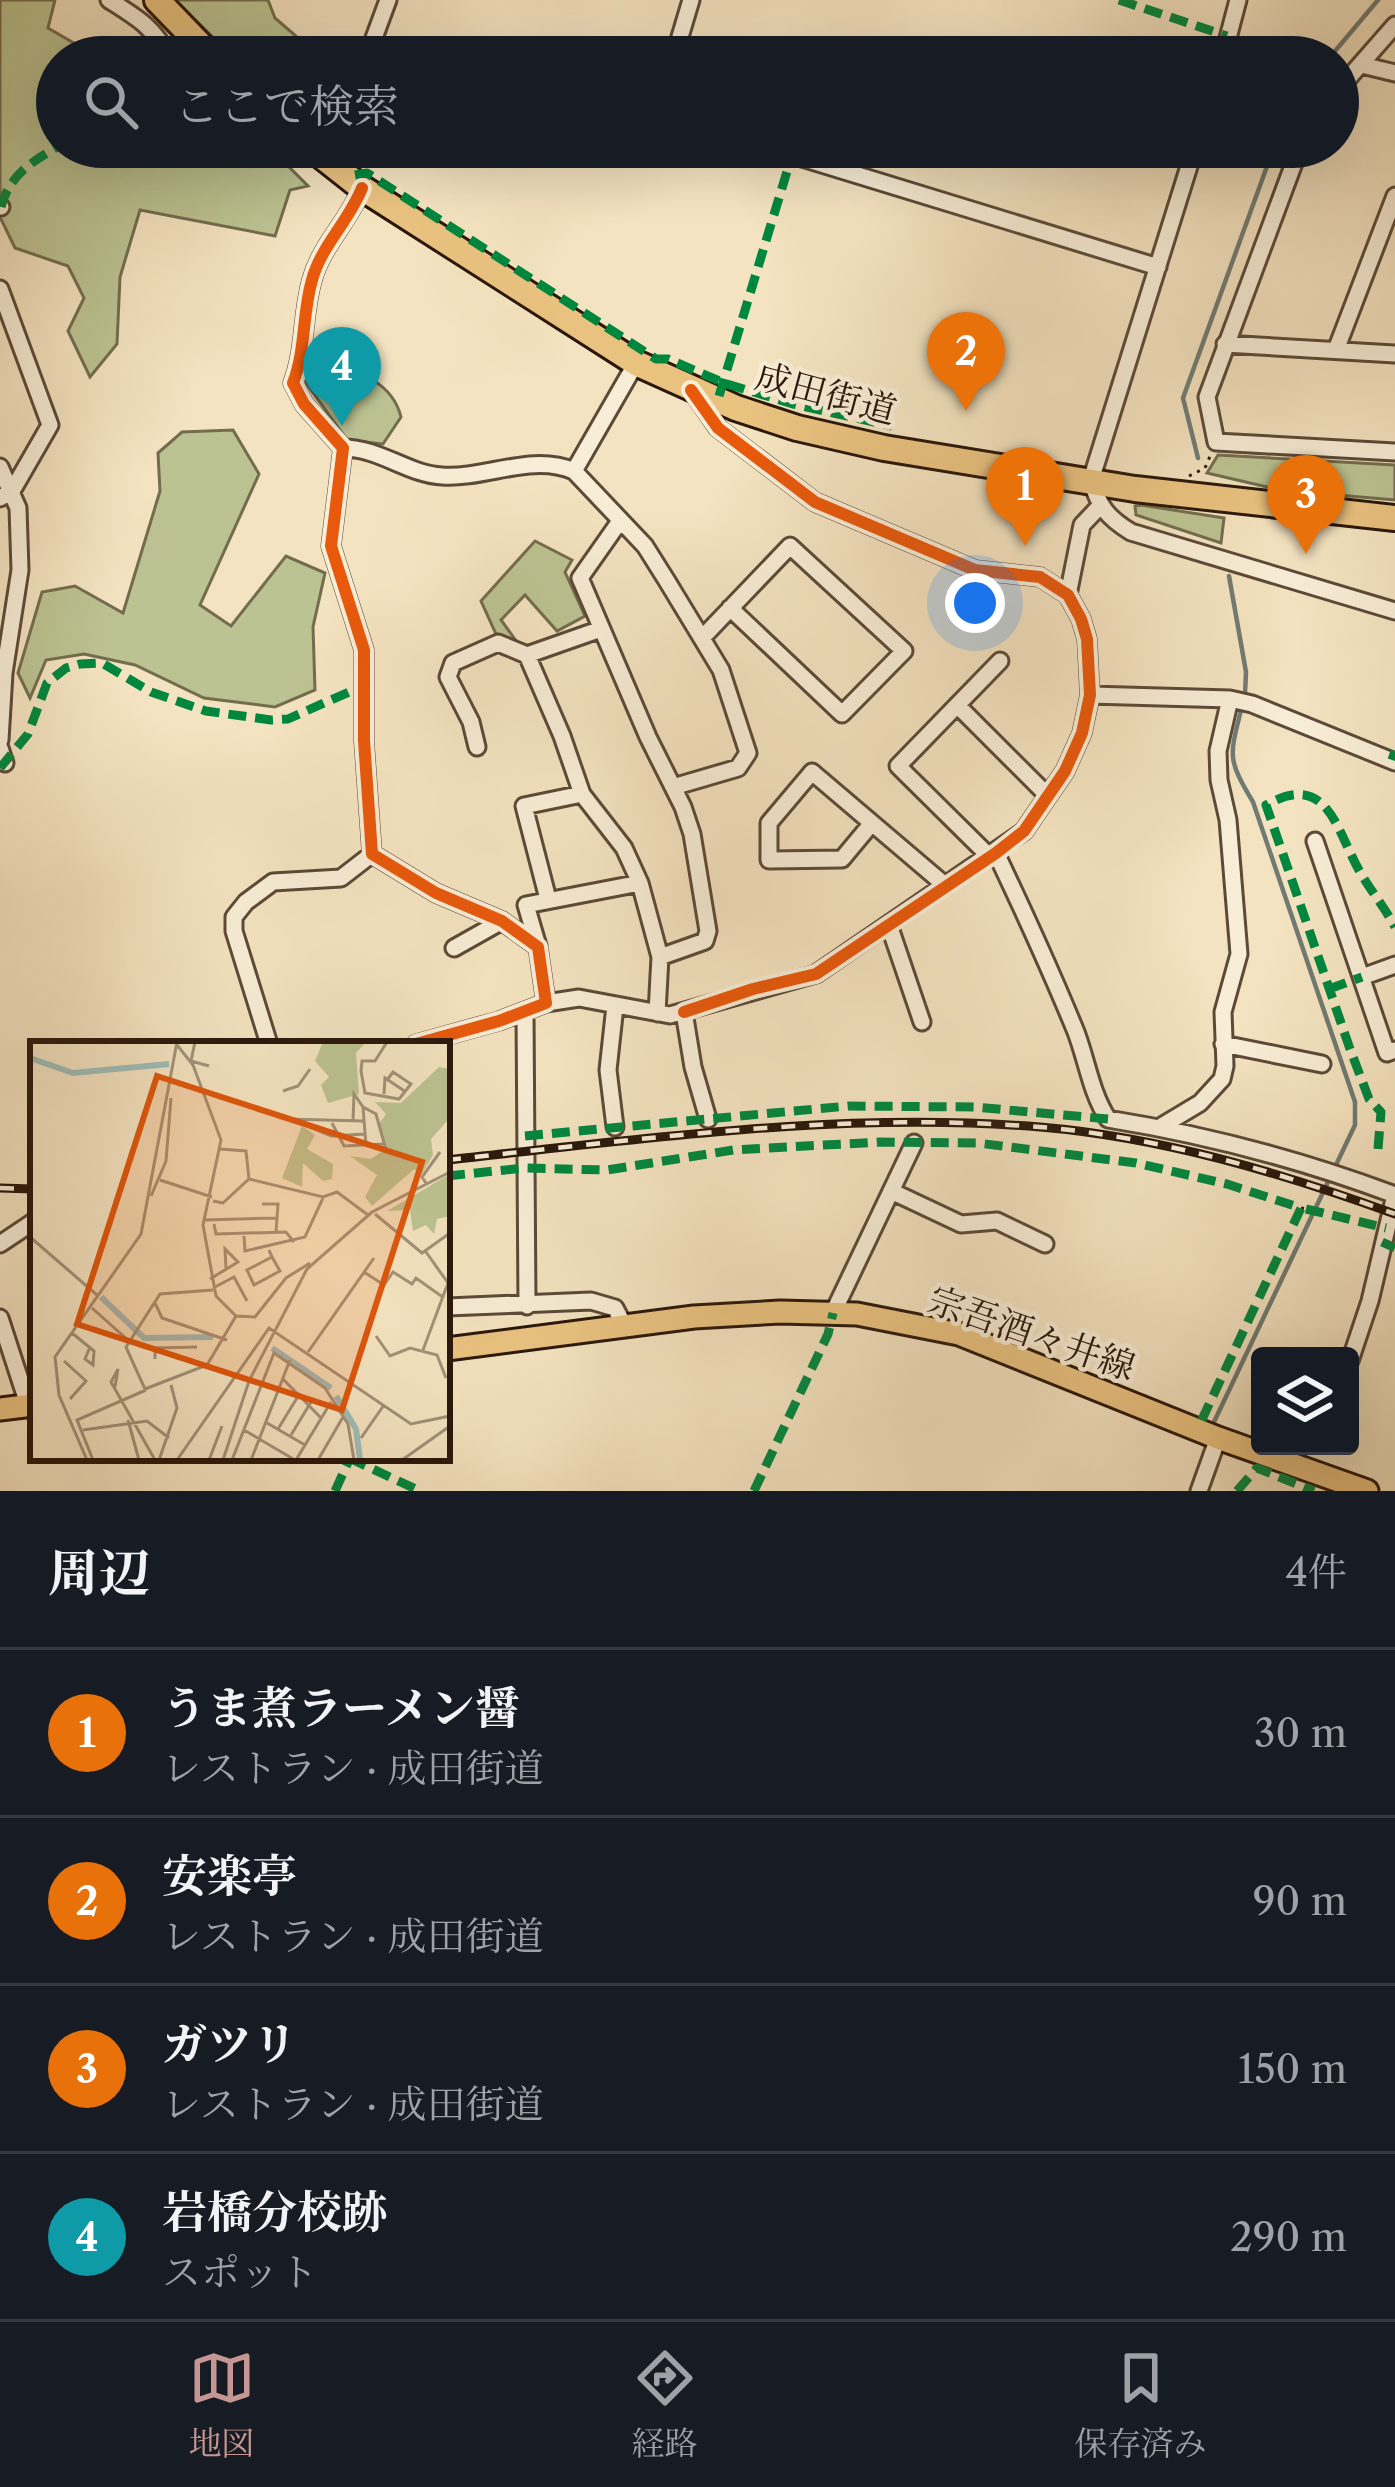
<!DOCTYPE html>
<html lang="ja">
<head>
<meta charset="utf-8">
<style>
  body { margin:0; font-family:"Libre Caslon Text","Noto Serif JP",serif; background:#242831; color:#f1f3f6 }
  .controls { position:absolute; right:36px; bottom:36px; display:grid; overflow:hidden; border-radius:12px; box-shadow:0 12px 48px #0002 }
  .controls button { width:108px; height:108px; display:grid; place-items:center; padding:0; border:0; border-bottom:3px solid #363941; background:#171b24; color:#f1f3f6; font:60px sans-serif }
  .you { position:absolute; left:975px; top:603px; width:42px; height:42px; margin:-30px; border:9px solid #fff; border-radius:50%; background:#1a73e8; box-shadow:0 0 0 18px #1a73e833 }
  .badge { display:grid; place-items:center; width:78px; height:78px; border-radius:50%; background:#c59692; color:#fff; font-size:39px; font-weight:700 }
  .pin { position:absolute; translate:-50% -99px; filter:drop-shadow(0 3px 6px #0008) }
  .pin::after { content:''; position:absolute; top:63px; width:42px; height:36px; background:inherit; clip-path:polygon(0 0,100% 0,50% 100%) }
  .list { margin:0; padding:0; list-style:none }
  h2 { display:flex; justify-content:space-between; align-items:center; height:156px; margin:0; padding:0 48px; font-size:51px }
  h2 small { font-size:39px; font-weight:400; color:#9ea1a6 }
  .list li { display:grid; grid-template-columns:78px 1fr auto; gap:36px; align-items:center; box-sizing:border-box; height:168px; padding:0 48px; border-top:3px solid #363941 }
  .list b { display:block; font-size:45px; white-space:nowrap }
  .list p { margin:0; font-size:39px; white-space:nowrap; color:#9ea1a6 }
  .list em { font-size:39px; font-style:normal; color:#9ea1a6 }
  .icon { flex:none; width:66px; height:66px; fill:none; stroke:currentColor; stroke-width:2; stroke-linecap:round; stroke-linejoin:round }
  .map { position:relative; flex:none; width:1395px; height:1491px; overflow:hidden }
  .search { position:absolute; background:#171b24; box-shadow:0 12px 48px #0002; left:36px; right:36px; top:36px; height:132px; display:flex; align-items:center; gap:30px; box-sizing:border-box; padding:0 42px; border-radius:66px; color:#9ea1a6; font-size:45px }
  .sheet { height:828px; background:#171b24 }
  nav { display:flex; justify-content:space-around; align-items:center; box-sizing:border-box; height:168px; border-top:3px solid #363941; background:#171b24; font-size:33px; color:#9ea1a6 }
  nav a { display:grid; justify-items:center; gap:6px }
  nav .on { color:#c59692 }
  .map>svg:first-child { display:block }
  .green { fill:#bcc392; stroke:#736d4e; stroke-width:3 }
  .lines { fill:none; stroke-linecap:round; stroke-linejoin:round }
  .stream { stroke:#707b73; stroke-width:4.5 }
  .minor-casing { stroke:#5c4a38; stroke-width:21 }
  .major-casing { stroke:#2a170b; stroke-width:27 }
  .highway-casing { stroke:#2a170b; stroke-width:30 }
  .path { stroke:#2a170b; stroke-width:3; stroke-dasharray:3 6; stroke-linecap:butt }
  .minor { stroke:#f8edd6; stroke-width:15 }
  .major { stroke:#eac280; stroke-width:21 }
  .highway { stroke:#eac280; stroke-width:24 }
  .rail-casing { stroke:#2a170b; stroke-width:9 }
  .rail { stroke:#f8edd6; stroke-width:4.5; stroke-dasharray:14; stroke-linecap:butt }
  .quiet { stroke:#00873e; stroke-width:9; stroke-dasharray:18 9; stroke-linecap:butt }
  .cycleway-casing { stroke:#f8edd6; stroke-width:20 }
  .cycleway { stroke:#e8590c; stroke-width:12 }
  .labels { text-anchor:middle; dominant-baseline:central; stroke-width:9; stroke-linejoin:round; paint-order:stroke }
  .street-label { font-size:36px; fill:#2a170b; stroke:#f8edd6 }
  .inset-river { fill:none; stroke:#9ebdb9; stroke-width:6 }
  .inset-road { fill:none; stroke:#a39178; stroke-width:3 }
  .view { fill:#de560c; fill-opacity:0.15; stroke:#de560c; stroke-width:6 }
  .inset-edge { fill:none; stroke:#2a170b; stroke-width:6 }
</style>
</head>
<body>
<div class="map">
<svg width="1395" height="1491" viewBox="0 0 1395 1491">
  <rect width="100%" height="100%" fill="#f4e3c0"/>
  <filter id="stains"><feTurbulence type="fractalNoise" baseFrequency=".00167" numOctaves="4"/><feColorMatrix values="0 0 0 0 .2 0 0 0 0 .09 0 0 0 0 .02 0 0 0 .5 -.17"/></filter>
  <radialGradient id="worn" r=".72"><stop offset=".6" stop-color="#630" stop-opacity="0"/><stop offset="1" stop-color="#630" stop-opacity=".3"/></radialGradient>
  <path class="green" d="M0,0h55l-7,28 50,29h-41v90h212l39,39 -18,4 -15,46 -135,-26 -20,67 -3,67 -27,33 -22,-46 16,-33 -16,-32 -53,-18 -15,-31z
    M175,0h93l7,18 29,25 1,14h-72z
    M311,357c36,12 80,19 90,60l-18,27 -36,-4 -41,-57z
    M233,430l26,44 -59,131 31,21 55,-70 39,17 -12,54 2,63 -40,17 -71,-9 -69,-33 -51,-11 -38,6 -16,38 -12,-25 24,-81 33,-6 48,27 37,-122 -2,-38 24,-21z
    M1218,455l177,10v35l-115,-10 -73,-17z
    M1141,505l83,13 -3,25 -85,-28 -1,-9z
    M535,541l37,19 -7,12 20,44 -28,15 -32,-36 -24,25 16,22 -21,-8 -15,-33z"/>
  <g class="lines">
    <path class="stream" d="M1330,57l48,-57
      M1198,458l-15,-60 91,-251
      M1229,576l17,96 -1,23
      M1214,1422l141,-297v-23l-102,-300c-27,-45 -23,-46 -11,-96"/>
    <defs>
      <path id="minor" d="M109,0c27,17 45,27 60,57
        M1227,44l45,13
        M367,57l21,-57
        M674,57l17,-57
        M1223,57l15,-57
        M1362,65l33,8
        M1338,90l57,-65
        M766,147l392,120
        M1195,147l-104,333c8,27 17,38 40,52l264,79
        M1300,147l-93,250 9,45 179,10
        M340,173l3,-26
        M362,188c-13,33 -41,58 -50,92 -10,35 -6,69 -19,103l11,21 39,44 -12,98 33,104v91l8,113 64,39 66,28 36,26 8,56
        M0,207h1
        M0,289l50,136 -38,66 -12,7
        M1225,344l170,10
        M1336,350l59,-154
        M343,448c37,0 64,26 99,28 44,3 89,-23 132,-5l71,75 22,35 54,89 27,83 -10,15 -65,19
        M0,467l18,41 2,62 -16,103
        M574,471l62,-108
        M620,521l-40,57 68,159 35,70 9,27 16,97 -3,10 -45,16
        M1068,595l14,-70 17,-18
        M702,638l88,-92 114,105 -62,63 -112,-106
        M527,655l35,81 20,58 42,54 16,35 20,74 -3,56
        M0,670l4,3 -4,67
        M1090,695l140,4 22,5 143,58
        M957,705l91,91
        M477,747l-6,-25 -23,-45 5,-14 45,-20 29,12 74,-26
        M0,748l5,15
        M872,823l-30,36 -73,1v-37l43,-51 134,114
        M1315,841l72,212 8,-3
        M996,853c28,59 55,118 80,179 11,29 15,61 32,87 99,16 194,41 287,76
        M990,857l-92,-91 102,-105
        M548,899l-24,-93 58,-12
        M889,925l33,97
        M538,946l-12,-41 114,-22
        M454,948l48,-27
        M1362,977l33,-12
        M615,1006l-7,64 7,57
        M525,1012l2,294
        M684,1012l9,55 15,52
        M269,1044l-35,-113v-14l12,-15 27,-20 68,-4 31,-24
        M416,1044l83,-23 47,-18 33,-5 91,17 146,-41 208,-143 41,-60 17,-38 8,-38 -3,-56 -6,-20 -13,-24 -28,-18 -65,-7 -160,-68 -97,-74 -25,-36
        M1223,1044l99,20
        M1160,1127l40,-24 22,-24 3,-13 -2,-54 16,-58 -11,-134 -9,-40 -1,-29 12,-52
        M891,1191l70,33 36,-3 48,23
        M0,1244l33,-22
        M447,1307l144,-6 24,7 10,19
        M833,1313l81,-170
        M0,1318l25,77
        M1350,1361l20,-60 25,-106
        M1199,1491l19,-53"/>
      <path id="major" d="M447,1349l247,-32 86,-5 77,2 102,20 259,104 149,53
        M0,1409l33,-4"/>
      <path id="highway" d="M157,0l55,57
        M310,147l52,41 274,175 100,45 61,20 87,20 251,41 260,29"/>
    </defs>
    <use href="#minor" class="minor-casing"/>
    <use href="#major" class="major-casing"/>
    <use href="#highway" class="highway-casing"/>
    <path class="path" d="M1189,476l16,-8 6,-14
      M1301,1208l5,1"/>
    <use href="#minor" class="minor"/>
    <use href="#major" class="major"/>
    <use href="#highway" class="highway"/>
    <defs>
      <path id="rail" d="M447,1160c197,-21 395,-49 593,-33 121,10 242,46 355,87
        M0,1188l33,1"/>
    </defs>
    <use href="#rail" class="rail-casing"/>
    <use href="#rail" class="rail"/>
    <path class="quiet" d="M1119,0l108,36
      M427,57l12,-8 26,8
      M355,175l12,-2 289,186h12l56,24 69,21 99,22
      M1,207c8,-31 30,-45 56,-60
      M719,396l73,-241
      M1392,760l3,-9
      M0,768l28,-34 19,-51 19,-15 14,-4 22,-1 49,29 55,19 65,9 17,-1 79,-35
      M1329,989l33,-12
      M525,1136l323,-30 127,1 133,12
      M1378,1149l3,-37 -12,-13 -19,-50 -84,-244c62,-35 70,25 94,67 11,19 25,36 35,55
      M447,1176l77,-8 83,2 126,-20 147,-8 98,1 158,20 91,21 74,24 -103,220
      M1306,1209l80,19
      M1382,1242l13,6
      M349,1458l71,33
      M335,1491l15,-33
      M754,1491l74,-157 5,-21
      M1237,1491l20,-23 57,23"/>
    <defs>
      <path id="cycleway" d="M362,188c-13,33 -41,58 -50,92 -10,35 -6,69 -19,103l11,21 39,44 -12,98 33,104v91l8,113 64,39 66,28 36,26 8,56 -47,18 -83,23
        M684,1012l69,-23 63,-15 180,-121 28,-22 41,-60 17,-38 8,-38 -3,-56 -6,-20 -13,-24 -28,-18 -65,-7 -160,-68 -97,-74 -27,-38"/>
    </defs>
    <use href="#cycleway" class="cycleway-casing"/>
    <use href="#cycleway" class="cycleway"/>
  </g>
  <g class="labels">
    <g class="street-label">
      <text transform="translate(826 393) rotate(15)">成田街道</text>
      <text transform="translate(1032 1333) rotate(19)">宗吾酒々井線</text>
    </g>
  </g>
  <g transform="translate(30 1041)">
    <rect width="420" height="420" fill="#f4e3c0"/>
    <path d="M336,1l-10,11 3,41 -31,9 -7,-18 8,-8 -14,-16 7,-17zM409,26l11,2v49l-19,21 2,16 -11,19 -8,-5 -42,37 -7,-9 12,-22 -27,-19 21,3 15,-10 -7,-25 7,-10 -11,-12 26,1zM272,85l13,9 -8,14 26,15 -1,15 -9,2 -20,-18 -1,24 -20,-9zM420,133v42l-13,3 -3,15 -8,-9 -13,6 -3,-21 -23,1z" fill="#bcc392"/>
    <path class="inset-river" d="M0,17l43,15 96,-9M71,256l43,41 69,-1M242,307l59,40M306,355l20,33 4,31"/>
    <path class="inset-road" d="M165,1l-4,19 18,5M357,1l-12,19h-13l-1,10 4,22 34,6 12,-15 -18,-12 -6,8M147,4l16,20 28,75 -18,85 13,71 20,20 19,1 31,-39 24,-15M253,50l15,-5 12,-17M354,53l1,-16 21,14M333,66l13,7 10,36M257,78l76,2M323,80l1,-27 9,13 3,39M302,82l12,23 39,-2M273,83l28,12 34,-2M190,108l26,2 3,28M130,139l52,17M396,142l-4,-6 18,-25M121,155l15,-35 5,-63M183,160l10,2 26,-24 74,18 14,-5 31,23M232,163h16l-2,28M345,173l47,39 28,-20M174,179l72,-2M184,183l2,10 70,-2 8,10M214,195l1,15 60,-14 18,-39M0,196l67,58M239,209l3,7 8,14 -26,14 -7,-15 25,-13M334,231l20,13 9,-13 19,12 4,-6 28,20M180,238l28,-17 -13,-13 1,20M183,247l21,-11 13,24M183,249l-53,4 -34,53 19,42 62,-24 29,-49M125,262l7,15 65,22M62,267l37,33M42,292l22,18 -1,14 -8,-6 5,-12M346,295l14,20 20,-8 27,7 9,23M393,309l25,-67 -22,-31M278,311l66,-94M125,318v-11l42,-1M34,320l22,20 -16,18M253,338l38,39M85,346l3,-18 -7,13 44,78M98,379l11,40M237,382l38,22M248,388l22,-36M53,389l64,-9 22,17M214,389l51,30M261,394l20,-33M331,397l23,-33M57,419l-28,-65 -4,-38 86,-123 36,-192M63,419l-16,-40 69,-30M129,419l18,-52 -6,-23M147,419l92,-132 142,96 39,-8M179,419l13,-34M193,419l26,-79 58,-112 65,-57 78,-40M202,419l42,-107 51,35 23,36 6,36M221,419l39,-100M266,419l35,-58M288,419l25,-43M372,419l48,-34"/>
    <path class="view" d="M127,35l265,86 -80,248 -265,-86z"/>
    <rect width="420" height="420" class="inset-edge"/>
  </g>
  <rect width="100%" height="100%" filter="url(#stains)"/>
  <rect width="100%" height="100%" fill="url(#worn)"/>
</svg>
<div class="controls">
<button><svg class="icon" aria-label="layers" viewBox="0 0 24 24"><path d="M12 4l9 5-9 5-9-5zM3 14l9 5 9-5"/></svg></button>
</div>
<div class="you"></div>
<div class="pin badge" style="left:1025px;top:546px;background:#e8710a">1</div>
<div class="pin badge" style="left:966px;top:411px;background:#e8710a">2</div>
<div class="pin badge" style="left:1306px;top:554px;background:#e8710a">3</div>
<div class="pin badge" style="left:342px;top:426px;background:#0f9aa8">4</div>
<div class="search"><svg class="icon" aria-label="search" viewBox="0 0 24 24"><circle cx="10" cy="10" r="6"/><path d="M15 15l6 6"/></svg>ここで検索</div>
</div>
<section class="sheet">
<h2>周辺<small>4件</small></h2>
<ul class="list">
<li><span class="badge" style="background:#e8710a">1</span><div><b>うま煮ラーメン醤</b><p>レストラン · 成田街道</p></div><em>30 m</em></li>
<li><span class="badge" style="background:#e8710a">2</span><div><b>安楽亭</b><p>レストラン · 成田街道</p></div><em>90 m</em></li>
<li><span class="badge" style="background:#e8710a">3</span><div><b>ガツリ</b><p>レストラン · 成田街道</p></div><em>150 m</em></li>
<li><span class="badge" style="background:#0f9aa8">4</span><div><b>岩橋分校跡</b><p>スポット</p></div><em>290 m</em></li>
</ul>
</section>
<nav>
<a class="on"><svg class="icon" aria-label="map" viewBox="0 0 24 24"><path d="M3 6l6-2 6 2 6-2v14l-6 2-6-2-6 2zM9 4v14M15 6v14"/></svg>地図</a>
<a><svg class="icon" aria-label="directions" viewBox="0 0 24 24"><path d="M12 3l9 9-9 9-9-9zM9 14v-3h6M13 9l2 2-2 2"/></svg>経路</a>
<a><svg class="icon" aria-label="saved" viewBox="0 0 24 24"><path d="M7 4h10v16l-5-4-5 4z"/></svg>保存済み</a>
</nav>
</body>
</html>
